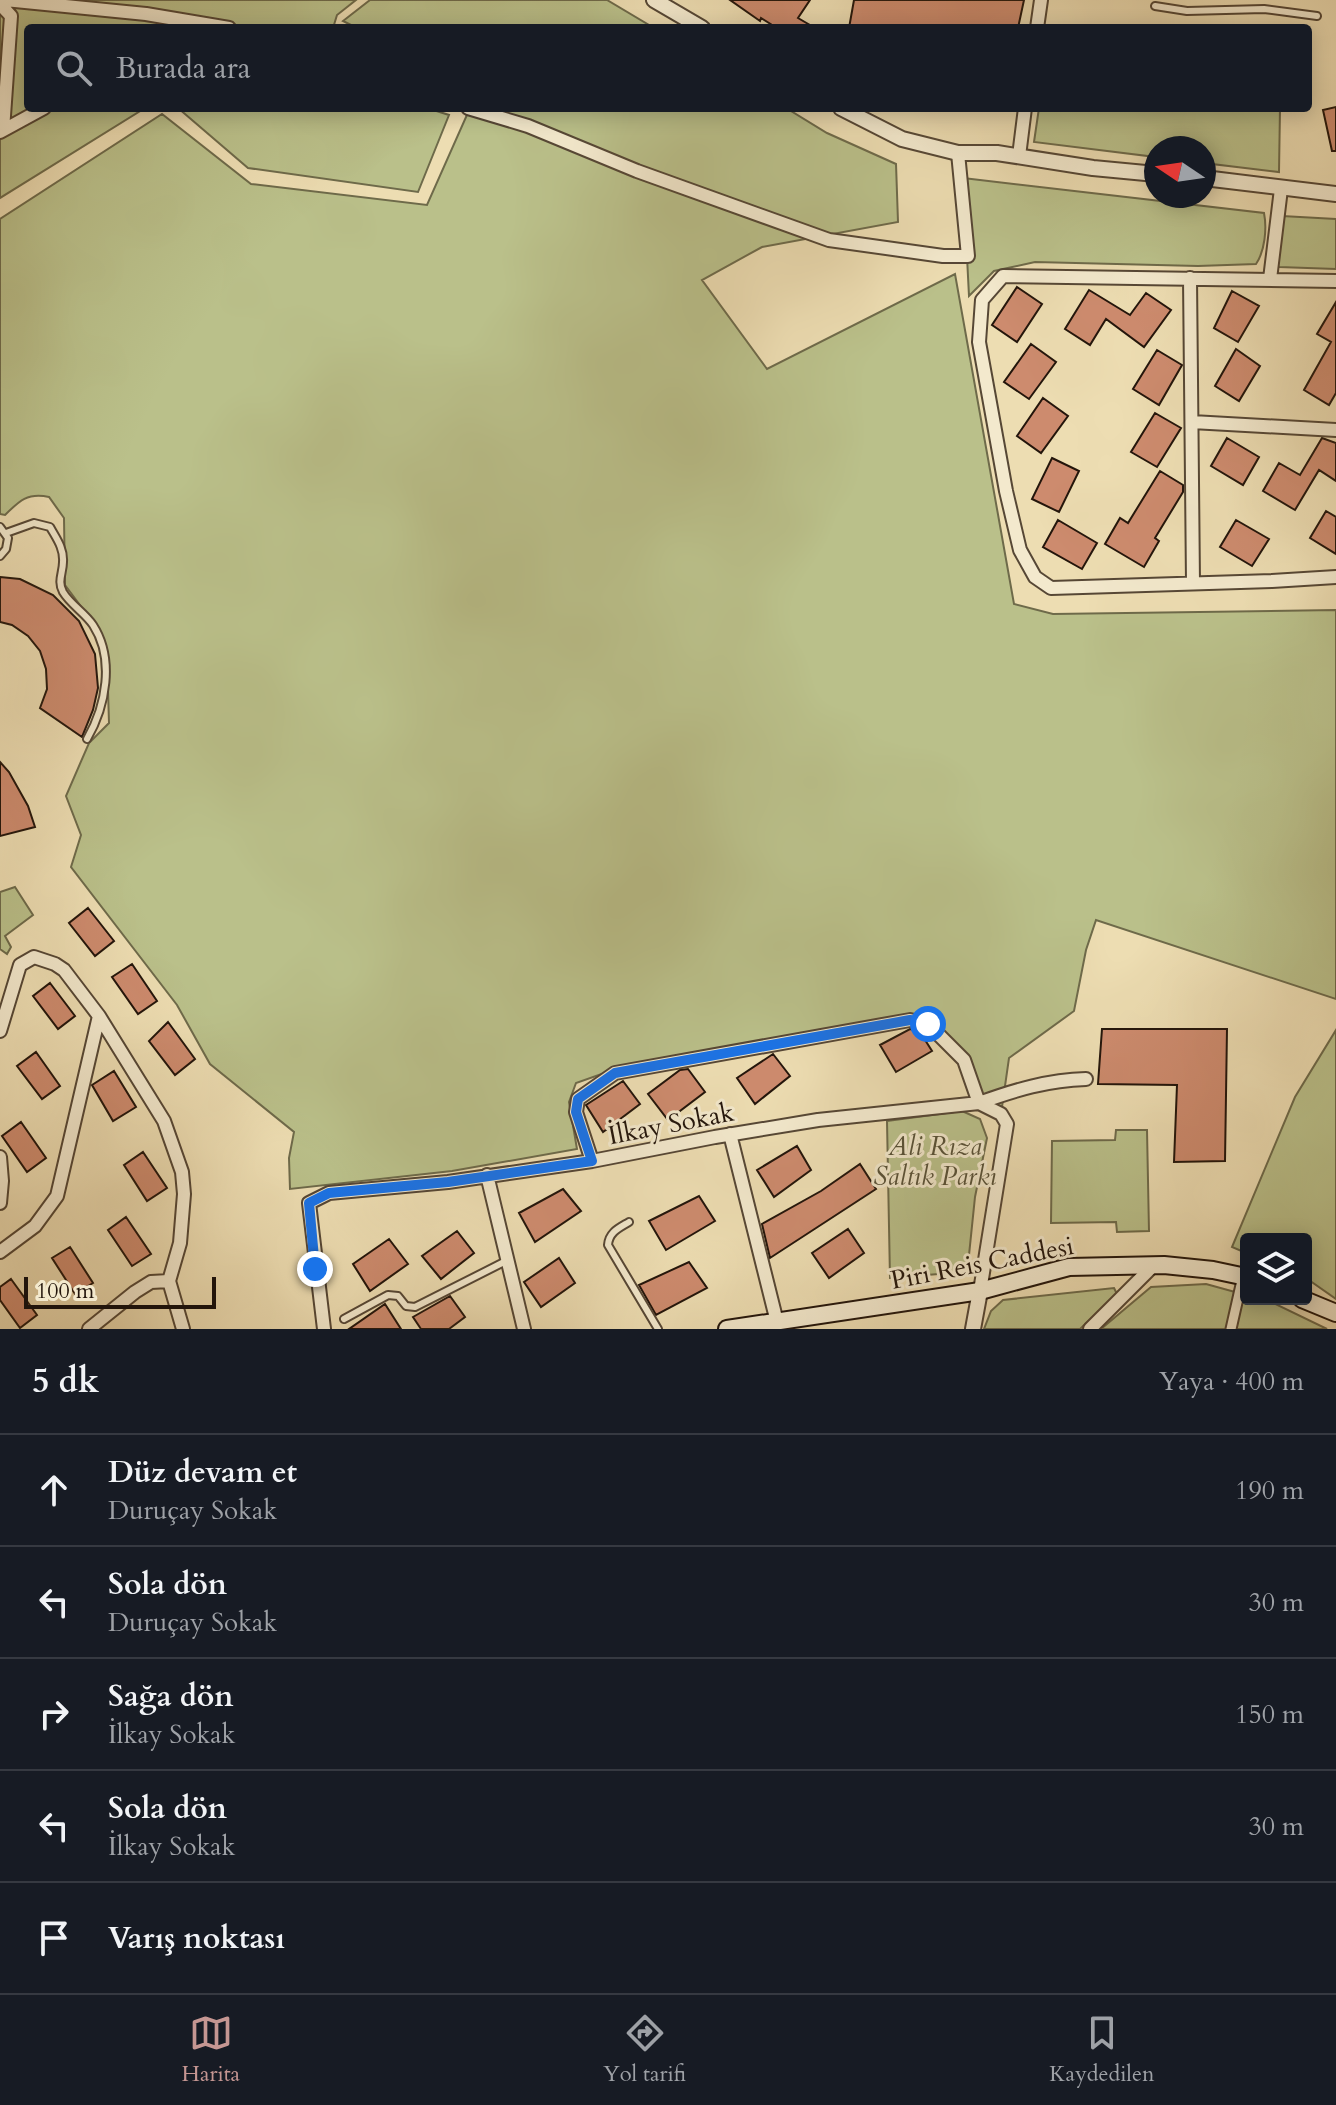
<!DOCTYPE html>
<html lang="tr">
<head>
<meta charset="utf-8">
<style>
  body { margin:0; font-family:Cardo,serif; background:#20242c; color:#f1f3f6 }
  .controls { position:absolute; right:24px; bottom:24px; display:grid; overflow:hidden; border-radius:8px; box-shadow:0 4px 20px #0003 }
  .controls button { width:72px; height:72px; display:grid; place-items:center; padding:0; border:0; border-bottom:2px solid #363941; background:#171b24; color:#f1f3f6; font:40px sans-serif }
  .compass { position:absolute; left:1144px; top:136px; width:72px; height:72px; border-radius:50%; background:#171b24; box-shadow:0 4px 20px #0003; rotate:283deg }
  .scale { position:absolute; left:24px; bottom:20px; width:192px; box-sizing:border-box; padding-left:8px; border:4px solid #23150b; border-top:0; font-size:22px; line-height:28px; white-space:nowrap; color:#23150b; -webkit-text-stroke:6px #f3e9cd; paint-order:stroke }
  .stop { position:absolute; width:24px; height:24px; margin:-18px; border:6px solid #1a73e8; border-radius:50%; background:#fff }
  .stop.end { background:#1a73e8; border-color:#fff; box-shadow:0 2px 8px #0008 }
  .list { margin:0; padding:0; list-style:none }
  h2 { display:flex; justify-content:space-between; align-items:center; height:104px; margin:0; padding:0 32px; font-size:34px }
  h2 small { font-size:26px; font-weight:400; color:#9ea1a6 }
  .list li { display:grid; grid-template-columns:52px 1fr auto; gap:24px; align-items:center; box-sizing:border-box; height:112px; padding:0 32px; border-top:2px solid #363941 }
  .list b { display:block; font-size:30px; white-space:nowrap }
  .list p { margin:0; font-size:26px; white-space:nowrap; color:#9ea1a6 }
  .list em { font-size:26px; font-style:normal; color:#9ea1a6 }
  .icon { flex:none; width:44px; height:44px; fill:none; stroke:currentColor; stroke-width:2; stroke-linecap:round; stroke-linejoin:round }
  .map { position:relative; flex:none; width:1336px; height:1329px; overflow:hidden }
  .search { position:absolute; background:#171b24; box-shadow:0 4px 20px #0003; left:24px; right:24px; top:24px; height:88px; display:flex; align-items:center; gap:20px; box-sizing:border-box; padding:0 28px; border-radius:8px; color:#9ea1a6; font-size:30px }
  .sheet { height:664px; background:#171b24 }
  nav { display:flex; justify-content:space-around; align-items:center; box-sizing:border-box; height:112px; border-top:2px solid #363941; background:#171b24; font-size:22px; color:#9ea1a6 }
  nav a { display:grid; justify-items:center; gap:4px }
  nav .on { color:#c59692 }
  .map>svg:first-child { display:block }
  .green { fill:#bac08a; stroke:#6e6a4a; stroke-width:2 }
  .building { fill:#cd8b6e; stroke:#23150b; stroke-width:2 }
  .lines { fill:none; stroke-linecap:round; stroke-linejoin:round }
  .service-casing { stroke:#564735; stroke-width:10 }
  .pedestrian-casing { stroke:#564735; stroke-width:13 }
  .minor-casing { stroke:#564735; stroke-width:16 }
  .tertiary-casing { stroke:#564735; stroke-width:18 }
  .secondary-casing { stroke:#23150b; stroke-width:20 }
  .service { stroke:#f3e9cd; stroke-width:6 }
  .pedestrian { stroke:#f3e9cd; stroke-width:9 }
  .minor { stroke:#f3e9cd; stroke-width:12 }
  .tertiary { stroke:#f3e9cd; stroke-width:14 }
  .secondary { stroke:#f3e9cd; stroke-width:16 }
  .route { stroke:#1a73e8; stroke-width:10 }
  .labels { text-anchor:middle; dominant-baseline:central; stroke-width:6; stroke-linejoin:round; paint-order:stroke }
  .street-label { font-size:26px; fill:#23150b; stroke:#f3e9cd }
  .park-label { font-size:26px; font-style:italic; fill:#585137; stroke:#f3e9cd }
</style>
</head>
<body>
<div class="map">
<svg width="1336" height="1329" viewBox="0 0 1336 1329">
  <rect width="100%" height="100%" fill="#edddb2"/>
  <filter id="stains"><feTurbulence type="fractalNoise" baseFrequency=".0025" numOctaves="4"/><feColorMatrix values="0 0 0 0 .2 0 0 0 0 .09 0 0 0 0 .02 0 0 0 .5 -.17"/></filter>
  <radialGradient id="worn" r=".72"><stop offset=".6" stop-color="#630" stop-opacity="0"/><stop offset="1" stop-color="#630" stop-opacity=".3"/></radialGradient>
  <path class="green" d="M0,0h356l-19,15 -4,13h-305v80h117l-145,90z
    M370,0h237l47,28h-297l-14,-7z
    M178,108h249l22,7 -31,77 -170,-24z
    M470,108h316l41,25 69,31 2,58 -136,25 -60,33 65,89 188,-95 59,330 39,10 283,-4v389l-240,-79 -10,30 -12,61 -65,47 -8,56 -22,-11c-18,-50 -20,-57 -69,-83l-283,45 -51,18 -7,19 8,47 -125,22 -162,18 -1,-31 5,-26 -84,-68 -33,-59 -106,-138 10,-32 -15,-39 23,-53 20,-20 -2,-65 -13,-34 -29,-39 -1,-67 -15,-21c-21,-5 -30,4 -44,18l-5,-1v-295l162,-105 89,70 176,21z
    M1039,108h241l-1,64 -75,-9v-15h-48v9l-122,-15z
    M963,178l301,35c3,15 1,38 -8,51l-58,2 -163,-4 -41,9 -25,25z
    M1282,216l54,3v50l-57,-2 -4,-5z
    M15,887l18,28 -28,21 6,11 -4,7 -7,-5v-57z
    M1336,1030v269l-30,-21v-39h-60v14l-14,-6 63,-150z
    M962,1111l18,8 7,19 -12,59 -6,58 -6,17 -73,6 -3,-157z
    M1116,1130h31l2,101 -32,1 -1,-10 -65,1 1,-82 63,-1z
    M1206,1284l40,11v4l23,2 58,28h-226l50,-42z
    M1114,1288l3,6 -37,35h-96l7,-18 12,-11z"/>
  <path class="building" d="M730,0h80l-12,18 17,10h-38l-16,-10 -1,3z
    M854,0h170l-6,28h-169z
    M1336,107v44h-4l-9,-41z
    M1017,287l25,17 -25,38 -25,-17z
    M1089,290l41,25 16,-22 25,17 -27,37 -38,-28 -16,26 -25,-16z
    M1232,291l27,15 -21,36 -24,-14z
    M1336,302v91l-7,12 -25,-15 27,-48 -14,-8z
    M1031,344l25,18 -27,37 -25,-17z
    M1236,349l24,17 -21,35 -24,-15z
    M1157,350l25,15 -23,40 -26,-16z
    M1043,398l25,18 -27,37 -24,-17z
    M1155,413l26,15 -24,39 -26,-15z
    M1227,438l32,19 -16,28 -32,-19z
    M1322,438l14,5v38l-17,-11 -24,40 -32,-19 16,-28 21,12z
    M1052,458l27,13 -20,41 -27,-13z
    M1160,471l23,14v7l-28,46 4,3 -15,26 -39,-23 15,-26 8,5z
    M1326,511l10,6v37l-26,-16z
    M1058,520l39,23 -15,26 -39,-22z
    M1236,520l33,19 -17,27 -32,-19z
    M0,577l20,2 33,16 26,26 16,33 3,34 -5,22 -11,27 -42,-29 7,-19 -1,-20 -6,-18 -12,-15 -16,-11 -12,-3z
    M0,762l9,10 19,34 7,21 -35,9z
    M88,908l26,33 -19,15 -26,-33z
    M132,964l25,37 -19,13 -26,-37z
    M50,983l25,33 -17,13 -25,-33z
    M168,1022l27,37 -20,16 -26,-34z
    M910,1029l10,3 12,19 -36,21 -16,-27z
    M1102,1029h125l-2,132 -51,1 3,-77 -79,-1z
    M36,1052l24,34 -18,13 -25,-33z
    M773,1054l17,22 -35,28 -18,-26z
    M688,1069l17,23 -37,28 -20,-26 32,-24z
    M114,1071l22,36 -23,14 -21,-36z
    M623,1081l17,23 -37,28 -17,-27z
    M21,1122l25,36 -19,14 -25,-36z
    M797,1146l14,24 -37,27 -17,-27z
    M143,1152l24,36 -20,13 -23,-36z
    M860,1164l16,25 -106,69 -8,-34 59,-33z
    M563,1189l18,22 -46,31 -16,-29z
    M699,1196l16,25 -49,29 -17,-29z
    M126,1217l25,37 -19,12 -24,-36z
    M848,1229l16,24 -35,25 -17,-25z
    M457,1231l17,22 -33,26 -19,-23z
    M389,1239l19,25 -38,27 -17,-27z
    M70,1247l23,36 -18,11 -23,-36z
    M559,1258l16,25 -34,24 -17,-25z
    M689,1262l18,26 -51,27 -17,-30z
    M11,1279l26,36 -17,13 -20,-28v-13z
    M450,1296l15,21 -16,12h-28l-8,-12z
    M385,1304l16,25h-52z"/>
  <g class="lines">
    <defs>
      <path id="service" d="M1155,6l32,5 77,-2 53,7
        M0,527l8,11 -2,11 -6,7
        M6,533l28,-10 16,4c6,11 14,21 13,35 0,11 -6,19 0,30 7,12 22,21 30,33 22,34 13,81 -6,114
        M629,1222c-10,6 -20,10 -21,23l50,84
        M344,1319l44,-24 10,1 8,10 9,1 93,-47"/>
      <path id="pedestrian" d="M1231,1329l12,-53"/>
      <path id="minor" d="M5,0l141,14 83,14
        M0,4l11,12 -8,114
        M1037,28l4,-28
        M468,108l60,18 109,45 192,69 114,16h25l-10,-103
        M0,132l44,-24
        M1019,156l6,-48
        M1190,278l3,305
        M1270,279l11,-90
        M1336,281l-333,-5 -21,24 -3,42 27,149 14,59 15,27 16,11 221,-7 64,-4
        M1192,422l144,8
        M0,1031l20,-66 14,-8 21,7 9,6 35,46 65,105 18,51 2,22 -4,49 -11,38 14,48
        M730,1134l47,188
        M0,1157l2,24 -2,22
        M592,1161l-16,-49 2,-13 37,-26 295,-53 18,4 36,36 15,43c36,-13 69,-23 107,-24
        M487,1175l37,154
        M0,1252l35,-26 22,-30 42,-180
        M89,1329l46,-37 16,-10 18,-1
        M324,1329l-15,-126 20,-10 119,-11 144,-21 123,-24 103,-17 161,-17 22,11 6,10 -27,167
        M1090,1329l63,-63"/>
      <path id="tertiary" d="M654,0l48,28
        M841,108l61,31 56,14h39l96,15 63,6
        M1204,178l132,16
        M973,1329l7,-38"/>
      <path id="secondary" d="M1302,1299l34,14
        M727,1329l253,-38 89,-24 95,-2 49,5 33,7"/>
    </defs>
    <use href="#service" class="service-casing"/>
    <use href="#pedestrian" class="pedestrian-casing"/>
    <use href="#minor" class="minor-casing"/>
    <use href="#tertiary" class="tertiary-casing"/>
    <use href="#secondary" class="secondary-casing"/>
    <use href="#service" class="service"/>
    <use href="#pedestrian" class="pedestrian"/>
    <use href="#minor" class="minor"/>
    <use href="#tertiary" class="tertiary"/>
    <use href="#secondary" class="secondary"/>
  </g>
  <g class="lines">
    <path class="route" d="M315,1269l-6,-66 20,-10 119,-11 144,-21 -16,-49 2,-13 37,-26 295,-53 18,4"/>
  </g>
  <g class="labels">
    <g class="street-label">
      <text transform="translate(671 1124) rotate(-11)">İlkay Sokak</text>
      <text transform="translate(982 1263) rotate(-11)">Piri Reis Caddesi</text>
    </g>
    <g class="park-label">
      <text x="935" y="1146">Ali Rıza<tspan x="935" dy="30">Saltık Parkı</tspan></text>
    </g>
  </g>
  <rect width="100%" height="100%" filter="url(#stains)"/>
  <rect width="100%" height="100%" fill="url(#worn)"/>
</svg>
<div class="controls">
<button><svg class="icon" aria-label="layers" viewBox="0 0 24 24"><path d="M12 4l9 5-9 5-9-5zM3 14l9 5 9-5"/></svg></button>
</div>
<svg class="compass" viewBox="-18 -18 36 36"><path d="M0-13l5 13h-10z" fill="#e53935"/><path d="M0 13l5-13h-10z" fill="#9ea1a6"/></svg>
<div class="scale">100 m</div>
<div class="stop" style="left:928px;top:1024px"></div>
<div class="stop end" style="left:315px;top:1269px"></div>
<div class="search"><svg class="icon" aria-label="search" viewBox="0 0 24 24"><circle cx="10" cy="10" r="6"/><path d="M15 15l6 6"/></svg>Burada ara</div>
</div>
<section class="sheet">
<h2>5 dk<small>Yaya · 400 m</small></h2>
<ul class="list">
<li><svg class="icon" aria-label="ahead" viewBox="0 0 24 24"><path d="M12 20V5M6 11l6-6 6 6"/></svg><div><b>Düz devam et</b><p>Duruçay Sokak</p></div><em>190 m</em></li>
<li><svg class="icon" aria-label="left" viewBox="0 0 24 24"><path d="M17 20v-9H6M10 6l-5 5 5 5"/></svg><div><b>Sola dön</b><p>Duruçay Sokak</p></div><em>30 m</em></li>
<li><svg class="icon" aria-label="right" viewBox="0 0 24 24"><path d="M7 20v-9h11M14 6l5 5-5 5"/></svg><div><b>Sağa dön</b><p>İlkay Sokak</p></div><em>150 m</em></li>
<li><svg class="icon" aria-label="left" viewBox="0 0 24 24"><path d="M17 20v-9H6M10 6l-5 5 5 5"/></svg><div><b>Sola dön</b><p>İlkay Sokak</p></div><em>30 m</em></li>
<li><svg class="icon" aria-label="arrive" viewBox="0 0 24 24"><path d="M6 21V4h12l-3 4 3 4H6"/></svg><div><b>Varış noktası</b></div></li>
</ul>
</section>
<nav>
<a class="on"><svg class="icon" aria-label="map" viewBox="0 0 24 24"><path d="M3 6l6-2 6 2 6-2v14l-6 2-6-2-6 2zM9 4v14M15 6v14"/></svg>Harita</a>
<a><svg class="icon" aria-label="directions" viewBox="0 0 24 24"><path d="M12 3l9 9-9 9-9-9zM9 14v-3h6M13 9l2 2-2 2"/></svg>Yol tarifi</a>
<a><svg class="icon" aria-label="saved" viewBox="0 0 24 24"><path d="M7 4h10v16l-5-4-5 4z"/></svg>Kaydedilen</a>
</nav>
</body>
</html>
